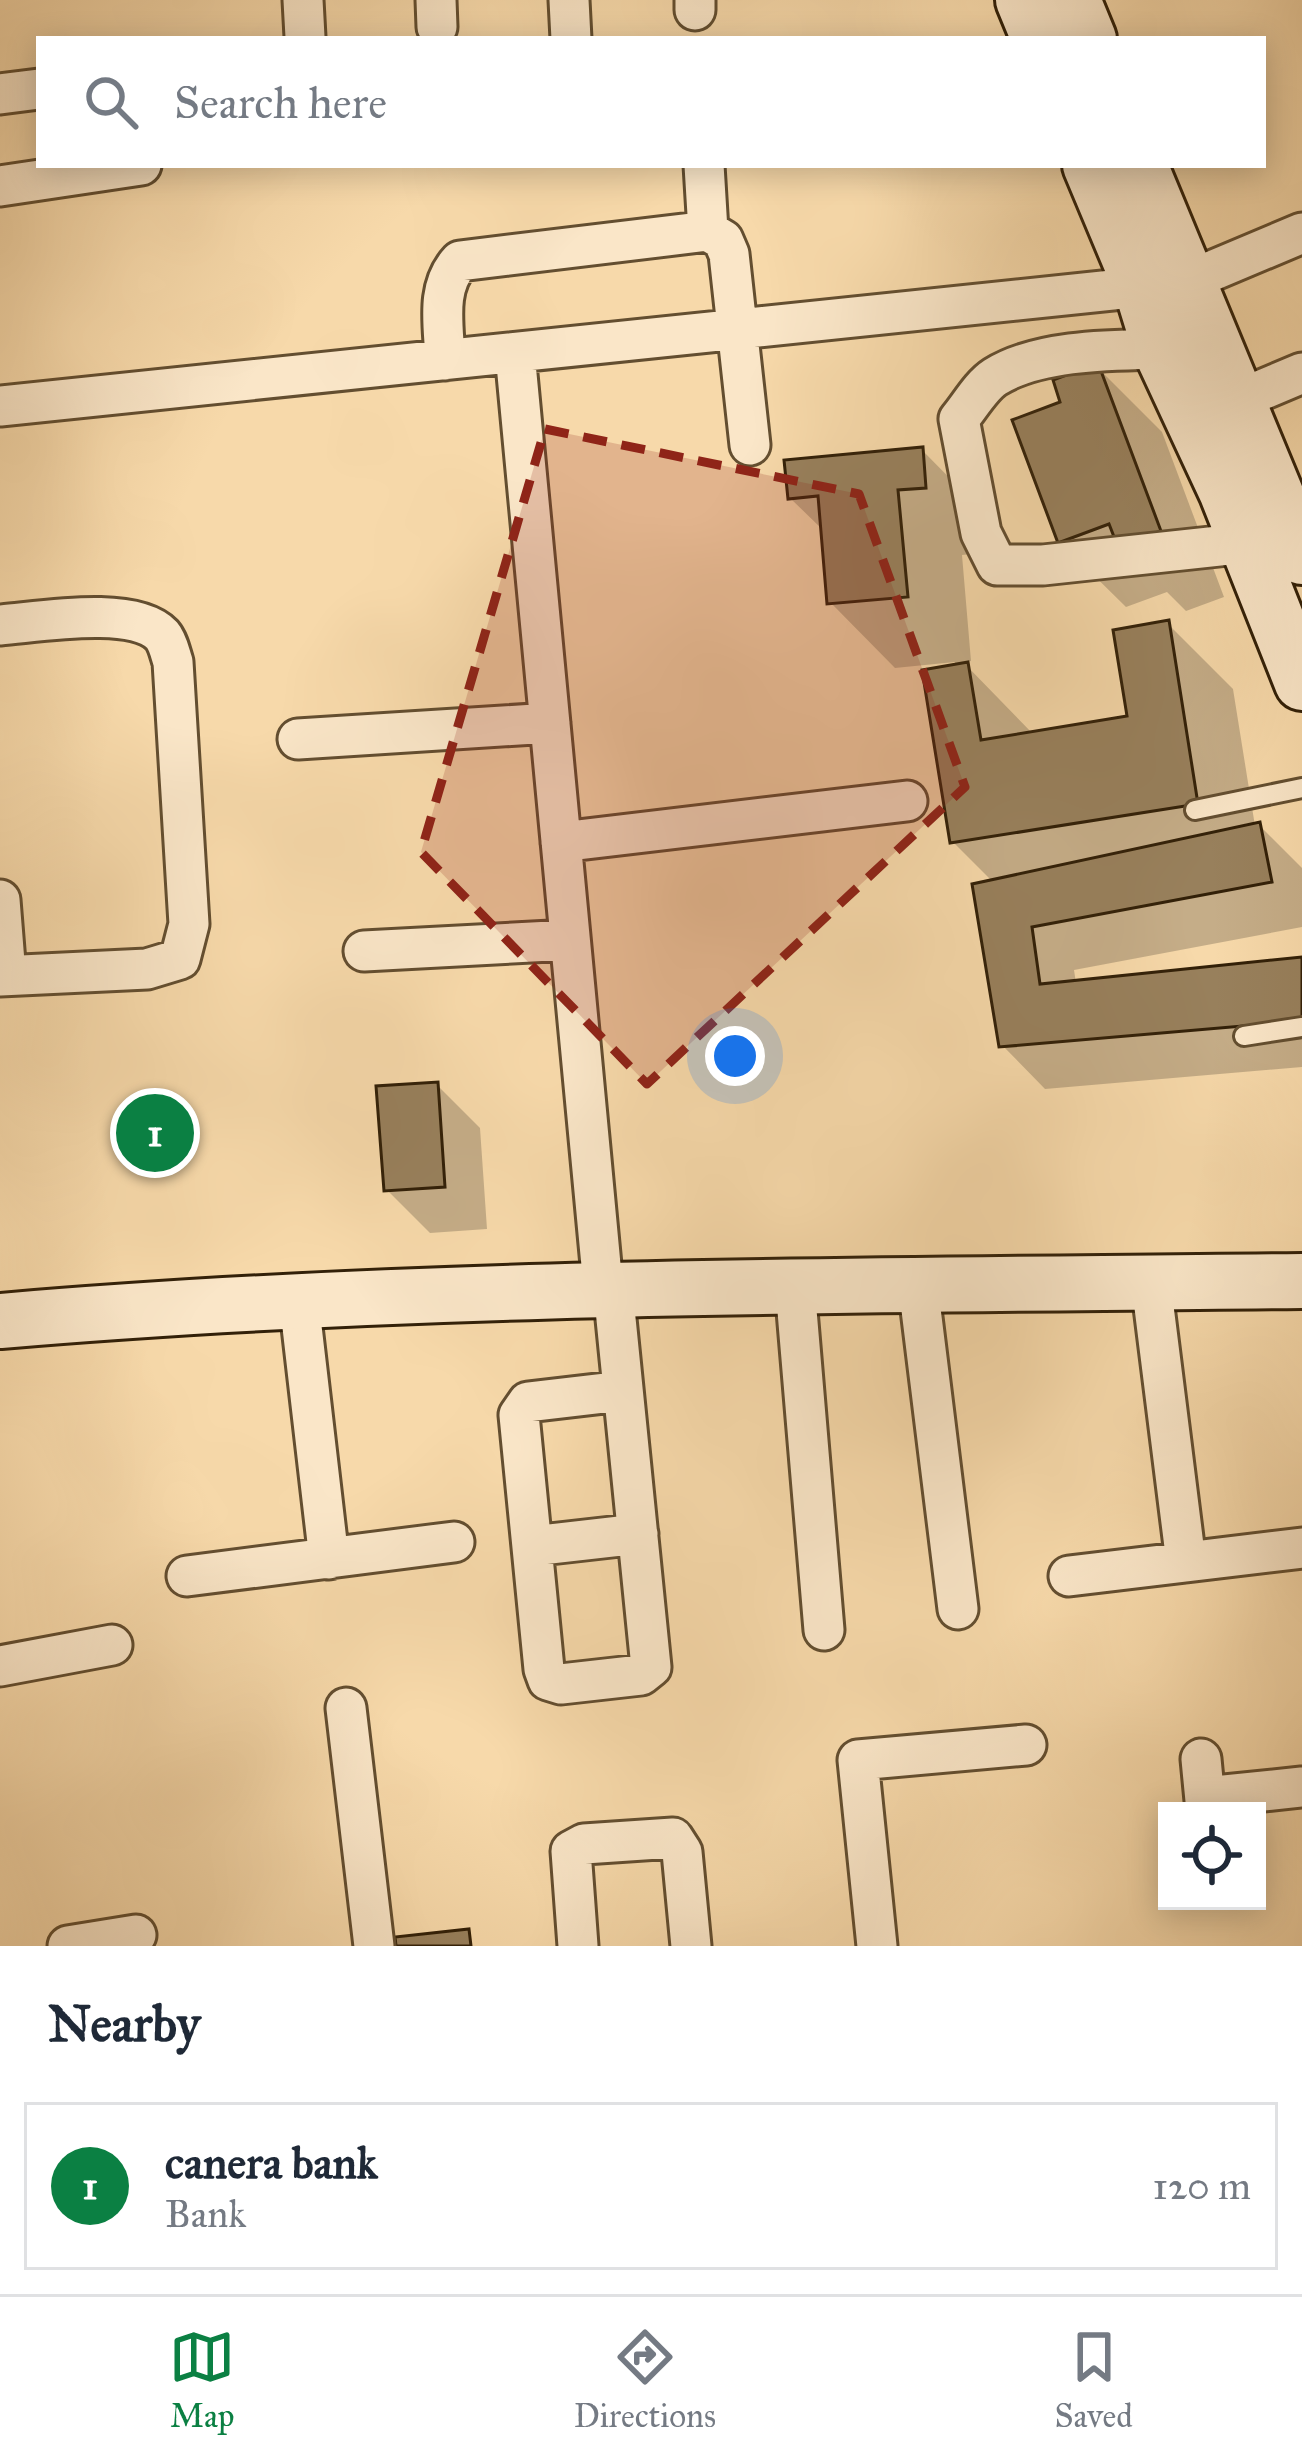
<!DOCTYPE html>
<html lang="en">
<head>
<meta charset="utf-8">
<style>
  body { margin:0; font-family:"IM FELL Great Primer",serif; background:#f6f6f7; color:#1f2937 }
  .controls { position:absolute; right:36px; bottom:36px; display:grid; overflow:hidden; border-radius:0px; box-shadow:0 6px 30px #0003 }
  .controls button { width:108px; height:108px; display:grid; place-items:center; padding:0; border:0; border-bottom:3px solid #e0e1e3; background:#fff; color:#1f2937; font:60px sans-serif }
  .you { position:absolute; left:735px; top:1056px; width:42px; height:42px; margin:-30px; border:9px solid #fff; border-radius:50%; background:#1a73e8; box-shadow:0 0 0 18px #1a73e833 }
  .badge { display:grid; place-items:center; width:78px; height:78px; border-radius:50%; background:#0b8043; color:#fff; font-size:39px; font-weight:700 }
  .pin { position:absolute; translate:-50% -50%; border:6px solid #fff; box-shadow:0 3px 12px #0006 }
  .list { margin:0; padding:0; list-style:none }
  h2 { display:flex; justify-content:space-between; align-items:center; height:156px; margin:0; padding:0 48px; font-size:51px }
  h2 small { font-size:39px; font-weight:400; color:#747a83 }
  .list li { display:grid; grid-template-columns:78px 1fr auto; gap:36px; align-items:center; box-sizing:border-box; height:168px; margin:0 24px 24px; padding:0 24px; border:3px solid #e0e1e3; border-radius:0px }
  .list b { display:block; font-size:45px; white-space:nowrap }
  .list p { margin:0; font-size:39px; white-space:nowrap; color:#747a83 }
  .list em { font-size:39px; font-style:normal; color:#747a83 }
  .icon { flex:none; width:66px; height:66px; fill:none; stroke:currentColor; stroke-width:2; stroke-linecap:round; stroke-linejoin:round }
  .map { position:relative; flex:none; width:1302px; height:1946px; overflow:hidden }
  .search { position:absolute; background:#fff; box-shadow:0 6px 30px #0003; left:36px; right:36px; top:36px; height:132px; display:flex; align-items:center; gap:30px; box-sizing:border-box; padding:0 42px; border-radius:0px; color:#747a83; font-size:45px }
  .sheet { height:348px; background:#fff }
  nav { display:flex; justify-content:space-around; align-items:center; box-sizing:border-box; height:168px; border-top:3px solid #e0e1e3; background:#fff; font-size:33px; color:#747a83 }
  nav a { display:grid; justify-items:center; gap:6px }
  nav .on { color:#0b8043 }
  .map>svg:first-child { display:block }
  .shadow { fill:#0003 }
  .building { fill:#98805c; stroke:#322008; stroke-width:3 }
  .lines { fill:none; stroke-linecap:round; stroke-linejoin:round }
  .lane-casing { stroke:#634e30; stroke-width:24 }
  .street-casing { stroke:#634e30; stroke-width:45 }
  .secondary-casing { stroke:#322008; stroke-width:60 }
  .lane { stroke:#fae6c8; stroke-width:18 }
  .street { stroke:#fae6c8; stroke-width:39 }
  .secondary { stroke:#fae6c8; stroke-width:54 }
  .marked { fill:#8f2418; fill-opacity:0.2; stroke:#8f2418; stroke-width:9; stroke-dasharray:24 15; stroke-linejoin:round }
</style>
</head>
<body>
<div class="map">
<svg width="1302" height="1946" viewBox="0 0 1302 1946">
  <rect width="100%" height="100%" fill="#f7d9aa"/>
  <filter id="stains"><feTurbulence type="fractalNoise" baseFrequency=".00167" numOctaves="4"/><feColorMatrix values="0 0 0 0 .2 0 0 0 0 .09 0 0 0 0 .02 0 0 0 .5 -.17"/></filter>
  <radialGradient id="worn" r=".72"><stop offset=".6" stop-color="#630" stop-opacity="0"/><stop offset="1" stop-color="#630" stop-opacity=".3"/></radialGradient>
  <path class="shadow" d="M1097,367l65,65 62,165 -38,14 -19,-19 -41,15 -66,-65 4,-139z
    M922,450l65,66 3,36 -28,3 9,106 -8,1 70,72 97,-15 38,-95 65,65 22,137 4,-1 43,43v59l-228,43 2,13 226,-23v107l-257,22 -43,-44 -9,-163 -40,-40 2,-180 -60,6 -65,-66 -6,-71 -34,-33z
    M437,1085l43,43 7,101 -57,4 -43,-43z"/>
  <path class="building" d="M1098,363l63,168 -43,16 -9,-23 -51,19 -46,-123 48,-18 -7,-22z
    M923,447l3,41 -28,2 10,107 -81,7 -9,-108 -30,3 -4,-39z
    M1169,620l29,184 -248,39 -28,-173 46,-8 13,78 146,-24 -14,-86z
    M1260,822l12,60 -240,45 8,57 262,-27v64l-303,26 -27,-163z
    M438,1082l7,105 -61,4 -8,-105z
    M469,1929l2,17h-75l-1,-9z"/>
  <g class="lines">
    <defs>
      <path id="lane" d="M1195,810l107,-22
        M1244,1036l58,-9"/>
      <path id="street" d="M303,0l2,37
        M436,0l1,27
        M569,0l2,39
        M695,0v10
        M0,94l39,-5
        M704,165l4,66
        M0,186l141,-21
        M1188,281l114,-48
        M1160,349c-49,1 -122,1 -165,28 -14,9 -25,29 -36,42l22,114 16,32h46l204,-22
        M515,353l86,912
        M445,360c-1,-34 -10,-72 15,-99l248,-30 15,9 6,14 21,191
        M1238,400l64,-27
        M0,406l1141,-119
        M0,625c39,-3 133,-20 162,10 6,7 8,18 11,27l16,262 -9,35 -33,10 -147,7
        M298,739l252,-16
        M561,842l346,-41
        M0,900l6,75
        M364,951l206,-11
        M1151,1283l35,279 116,-14
        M918,1285l40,324
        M795,1287l29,343
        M613,1289l38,378 -10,8 -80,9 -13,-4 -4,-11 -25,-254 9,-13 94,-11
        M299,1301l30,258
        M532,1546l106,-12
        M187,1576l267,-34
        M1069,1576l117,-14
        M0,1666l112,-21
        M346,1708l28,238
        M1201,1759l5,52
        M1205,1797l97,-10
        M68,1946l68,-11
        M578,1946l-7,-95 13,-7 89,-6 9,14 9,94
        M877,1946l-19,-186 168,-15"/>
      <path id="secondary" d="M1023,0l16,39
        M1073,0l16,39
        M1090,165l51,122 19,62 66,142 76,192
        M1140,165l162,392
        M0,1321c433,-37 868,-35 1302,-40"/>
    </defs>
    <use href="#lane" class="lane-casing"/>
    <use href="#street" class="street-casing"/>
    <use href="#secondary" class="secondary-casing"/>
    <use href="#lane" class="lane"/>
    <use href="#street" class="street"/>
    <use href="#secondary" class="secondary"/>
  </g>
  <path class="marked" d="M545,429l314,65 106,293 -318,297 -226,-232z"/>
  <rect width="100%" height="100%" filter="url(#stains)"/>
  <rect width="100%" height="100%" fill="url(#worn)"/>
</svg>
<div class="controls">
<button><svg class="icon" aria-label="locate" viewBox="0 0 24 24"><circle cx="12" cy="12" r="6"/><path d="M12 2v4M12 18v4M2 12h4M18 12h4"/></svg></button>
</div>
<div class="you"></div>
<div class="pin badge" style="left:155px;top:1133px">1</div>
<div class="search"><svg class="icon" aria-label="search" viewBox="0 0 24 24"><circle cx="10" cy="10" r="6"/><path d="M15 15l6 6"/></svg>Search here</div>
</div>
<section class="sheet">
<h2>Nearby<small></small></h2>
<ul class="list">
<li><span class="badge">1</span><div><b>canera bank</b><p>Bank</p></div><em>120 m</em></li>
</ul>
</section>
<nav>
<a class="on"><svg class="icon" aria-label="map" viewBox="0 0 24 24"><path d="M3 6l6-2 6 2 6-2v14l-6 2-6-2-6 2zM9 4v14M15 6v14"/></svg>Map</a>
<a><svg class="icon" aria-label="directions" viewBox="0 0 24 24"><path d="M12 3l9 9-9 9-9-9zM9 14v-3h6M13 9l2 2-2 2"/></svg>Directions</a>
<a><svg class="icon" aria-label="saved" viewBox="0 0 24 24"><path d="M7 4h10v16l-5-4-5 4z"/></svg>Saved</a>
</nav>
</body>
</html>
